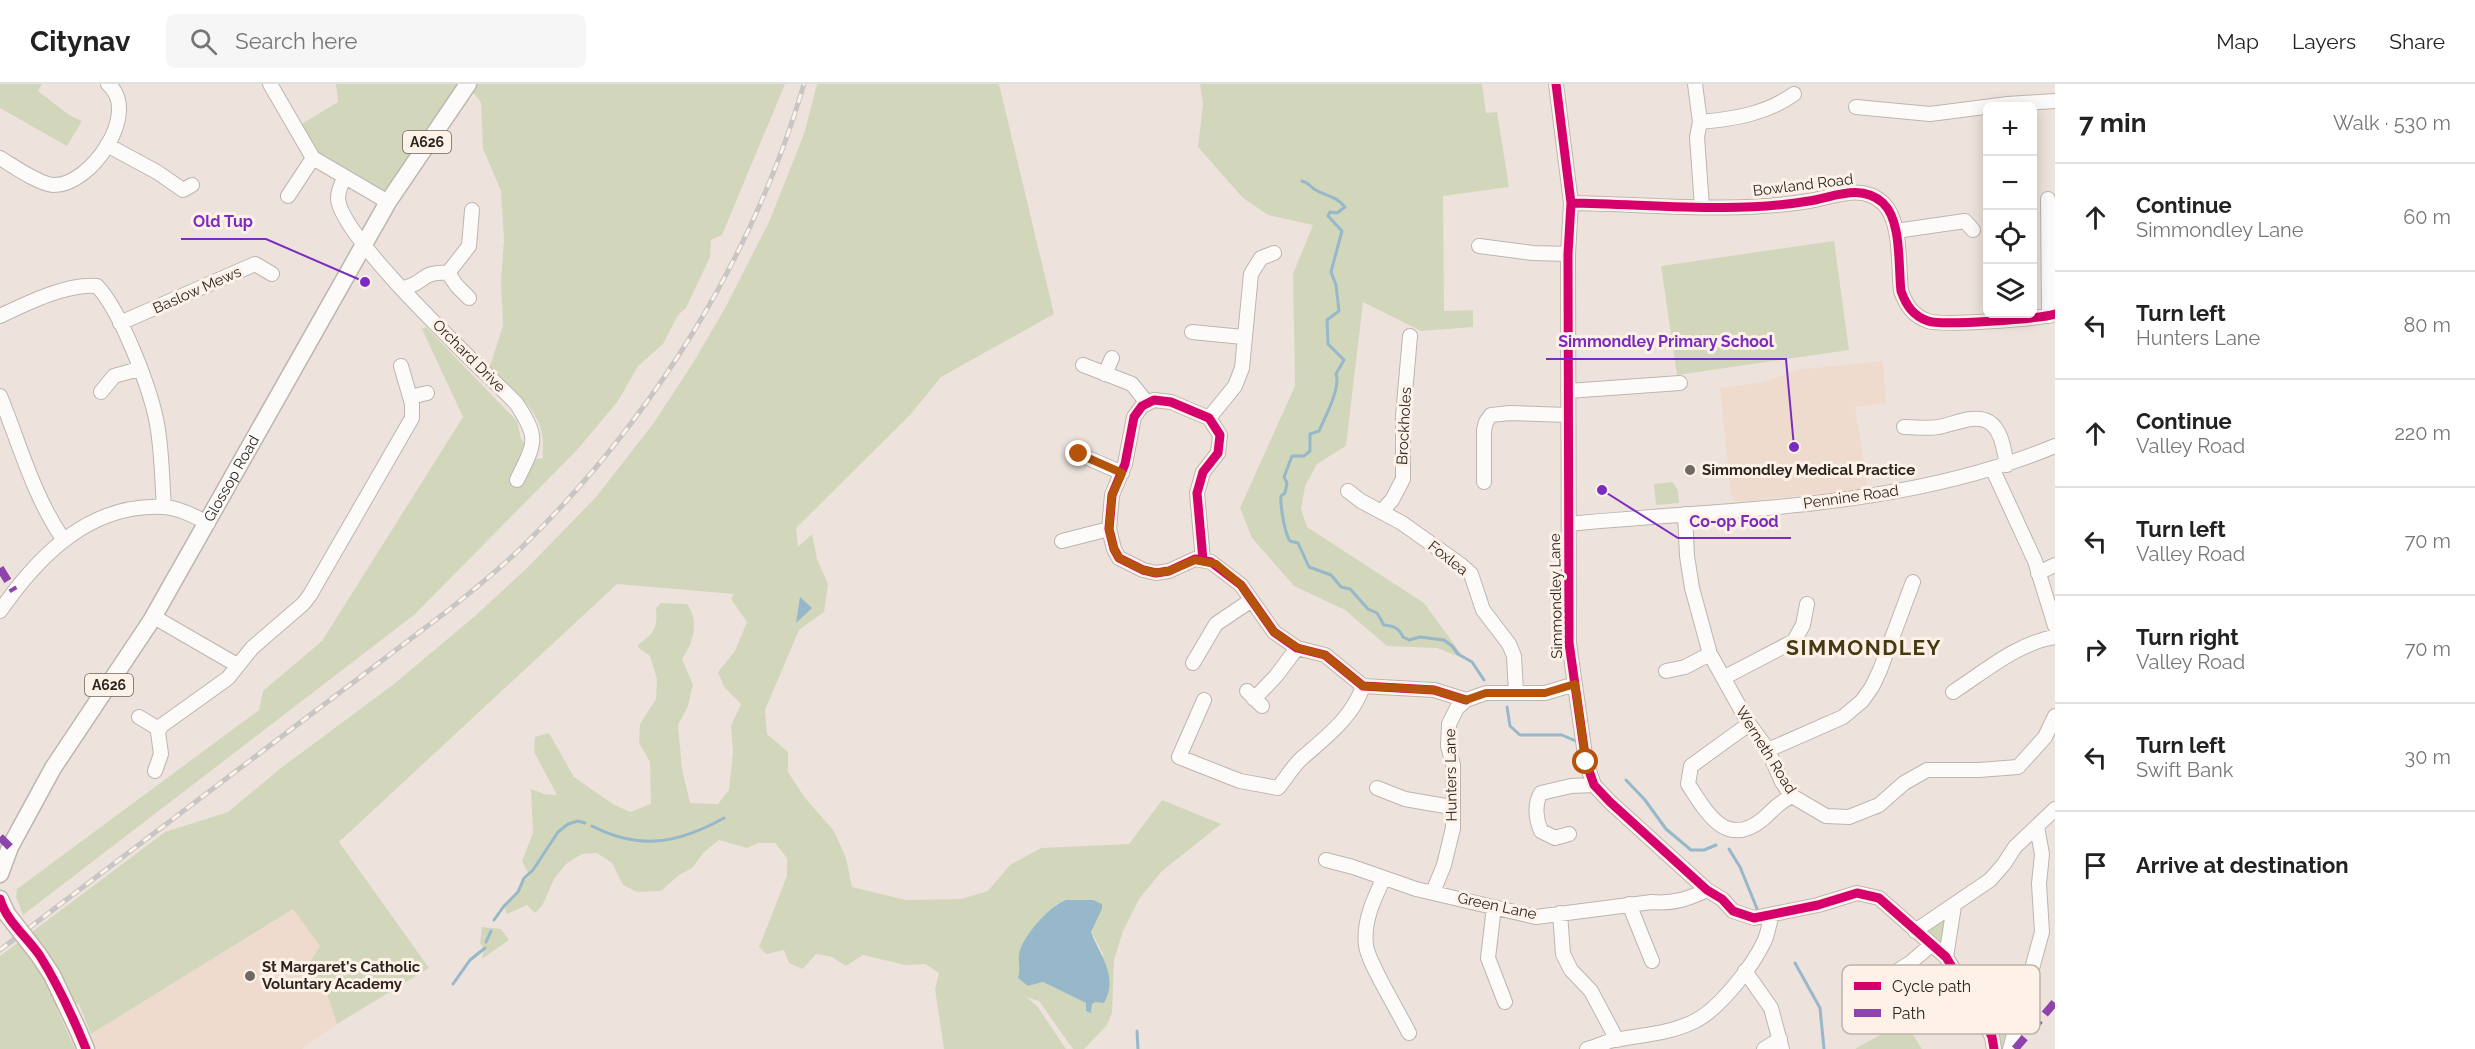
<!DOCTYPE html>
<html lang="en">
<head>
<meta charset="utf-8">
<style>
  body { margin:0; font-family:Raleway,sans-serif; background:#f6f6f6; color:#222 }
  .controls { position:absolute; right:18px; top:18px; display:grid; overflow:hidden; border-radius:9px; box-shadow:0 3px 15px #0003 }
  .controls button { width:54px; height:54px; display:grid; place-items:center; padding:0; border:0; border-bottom:2px solid #e0e0e0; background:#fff; color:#222; font:30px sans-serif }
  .stop { position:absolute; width:18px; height:18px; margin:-14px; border:4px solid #b45309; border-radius:50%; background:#fff }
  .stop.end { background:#b45309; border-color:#fff; box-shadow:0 2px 6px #0008 }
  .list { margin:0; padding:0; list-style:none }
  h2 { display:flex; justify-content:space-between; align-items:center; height:78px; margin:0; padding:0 24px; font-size:26px }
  h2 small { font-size:20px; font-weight:400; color:#767676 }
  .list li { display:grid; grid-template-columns:39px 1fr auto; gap:18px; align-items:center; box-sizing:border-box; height:108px; padding:0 24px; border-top:2px solid #e0e0e0 }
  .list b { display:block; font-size:22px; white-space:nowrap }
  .list p { margin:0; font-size:20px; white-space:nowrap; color:#767676 }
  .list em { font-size:20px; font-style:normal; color:#767676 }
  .icon { flex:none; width:33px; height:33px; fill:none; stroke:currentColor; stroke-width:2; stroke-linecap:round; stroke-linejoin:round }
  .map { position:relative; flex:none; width:2055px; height:965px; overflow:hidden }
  header { display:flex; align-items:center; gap:36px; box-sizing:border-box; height:84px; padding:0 30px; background:#fff; border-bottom:2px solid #e0e0e0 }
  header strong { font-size:28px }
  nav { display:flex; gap:33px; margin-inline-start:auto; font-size:21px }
  .search { width:420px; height:54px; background:#f6f6f6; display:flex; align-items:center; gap:15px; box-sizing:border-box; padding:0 21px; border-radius:9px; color:#767676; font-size:22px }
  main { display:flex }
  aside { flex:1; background:#fff }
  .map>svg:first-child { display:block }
  .built { fill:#eedbcd }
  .green { fill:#d2d7bb; fill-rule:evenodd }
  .water { fill:#96b8ca }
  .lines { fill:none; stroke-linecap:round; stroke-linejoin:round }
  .stream { stroke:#96b8ca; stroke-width:3 }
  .minor-casing { stroke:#bdb5af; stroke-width:16 }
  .major-casing { stroke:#bdb5af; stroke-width:19 }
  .minor { stroke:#fcfbfa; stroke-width:14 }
  .major { stroke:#fcfbfa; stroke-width:16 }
  .rail-casing { stroke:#c8c6c4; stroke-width:5 }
  .rail { stroke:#fdf1e8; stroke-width:3; stroke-dasharray:9; stroke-linecap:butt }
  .major-bridge-casing { stroke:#bdb5af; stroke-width:19; stroke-linecap:butt }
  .major-bridge { stroke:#fcfbfa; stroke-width:16 }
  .quiet { stroke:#8e44ad; stroke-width:8; stroke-dasharray:15 8; stroke-linecap:butt }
  .cycleway-casing { stroke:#fdf1e8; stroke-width:13 }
  .cycleway { stroke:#d6006c; stroke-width:9 }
  .route { stroke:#b45309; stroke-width:8 }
  .poi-dot { fill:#706862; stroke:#fdf1e8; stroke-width:2 }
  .labels { text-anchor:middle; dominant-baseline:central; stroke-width:6; stroke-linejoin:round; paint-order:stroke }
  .shield { fill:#fdf1e8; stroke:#6b635c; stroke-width:1.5 }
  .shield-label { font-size:14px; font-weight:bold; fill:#2d2620 }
  .street-label { font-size:15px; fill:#2d2620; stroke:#fdf1e8 }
  .poi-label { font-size:15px; font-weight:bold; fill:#2d2620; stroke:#fdf1e8; text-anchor:start }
  .district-label { font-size:21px; font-weight:bold; letter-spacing:1.5px; fill:#443b12; stroke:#fdf1e8 }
  .key { fill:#fdf1e8; stroke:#bfb4ac; stroke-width:1.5 }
  .key-label { font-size:16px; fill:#2d2620 }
  .leader { fill:none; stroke:#7b2cbf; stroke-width:2 }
  .callout-dot { fill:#7b2cbf; stroke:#fdf1e8; stroke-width:2 }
  .callout-label { font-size:16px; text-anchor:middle; font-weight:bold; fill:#7b2cbf; stroke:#fdf1e8; stroke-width:6; stroke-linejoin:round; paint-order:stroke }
</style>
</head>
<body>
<header>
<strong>Citynav</strong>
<div class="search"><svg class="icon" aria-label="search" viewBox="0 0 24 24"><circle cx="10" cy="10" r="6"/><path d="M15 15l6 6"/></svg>Search here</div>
<nav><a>Map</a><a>Layers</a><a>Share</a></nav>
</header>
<main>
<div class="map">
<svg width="2055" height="965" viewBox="0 0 2055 965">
  <rect width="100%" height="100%" fill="#ede3dc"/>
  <path class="built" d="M1883,277l3,42 -31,4 13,82 -133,13 -4,-7 -11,-107 45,-6 31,-12z
    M294,825l26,37 -12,19 17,23 12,36 -35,25h-205l-6,-15z"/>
  <path class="green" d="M0,0h42l-4,7 31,24 13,6 -15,25 -67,-38z
    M336,0h128l-77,115 -73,-44 -16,-29 40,-24z
    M474,0h311l-63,151 -11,5 -1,17 -24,51 -8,7 -15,29 -25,22 -20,35 -41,49 -163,165 -391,300 -7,-18 1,-8 242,-179 4,-19 59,-50 141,-224 -41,-88 4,-2 91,94 4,18 15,20 7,-1c-1,-8 1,-17 -1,-24 -4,-26 -34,-49 -53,-65l14,-43 -2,-45 3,-41 -3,-49 -18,-42 -2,-47 -11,-13z
    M817,0h182l55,230 -113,63 -31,38 -114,113 2,19 14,-13 5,25 11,25 -4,28 -25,18 -34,80 2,24 21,18v20l17,26 29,33 12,27 6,29 54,13 55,-1 27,-8 22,-26 31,-17 88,-4 33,-44 59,24 -59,47 -23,28 -16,32 -9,29 -2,53 -5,12 -23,24h-11l-34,-48 -13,-4 11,9 29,43h-122l-9,-60 4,-16 -14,-9 -20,1 -42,-10 -17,11 -14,-9 -16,-3 -13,15 -14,-6 -5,-13 -18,4 -7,-7 28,-71v-18l-12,-15h-17l-11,5 -28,-8 -15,12 -12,16 -13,7 -18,16 -24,1 -14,-7 -11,-22 -15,-10 -15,1 -16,10 -12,15 -11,25 -8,9 -8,-8 -20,9 -3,-7 15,-14 3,-9 7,-10 -7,-13 11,-28 -2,-44 13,5 13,1 -23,-43 1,-15 14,-4 25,44 39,27 17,8 21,-8 -1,-42 -11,-19 1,-19 16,-25 1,-20 -7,-23 -11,-8 -1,-3c16,-12 20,-17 18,-37l5,-5 26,1c13,17 6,39 -5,55l11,26 -5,21 -10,19 4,44 8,34 28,1 11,-14 4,-38 -2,-26 10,-22 -17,-17 -6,-15 17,-21 12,-29 -16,-23 3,-5 -117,-10 -278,258 90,126 -92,56 -12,-36 -17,-23 12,-19 -27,-37 -202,125 -12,-30 -22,5 18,40h-75v-93l165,-124 63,-20 53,-44 113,-84 81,-68 52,-48 69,-71 57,-73 40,-61 32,-55 44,-86 35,-88zM1058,819l44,6 -11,22 12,23 -7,48 -4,2 -1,9 -5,-10 -43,-21 -15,4 -9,-12c4,-8 -2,-15 1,-23 7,-20 23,-34 38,-48z
    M1200,0h282l4,29 11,-1 12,75 -66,9 1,115 29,-1v17l-52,4 -58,-29 -17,144 -29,18 -12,22 -4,23 6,18 117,76 41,56 -28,-11 -50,-2 -42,-36 -51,-24 -42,-48 -12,-30 55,-122 -2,-112 20,-49 -45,-10 -25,-17 -45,-51 5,-43z
    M1834,157l15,109 -172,25 -16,-109z
    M1673,398l5,9 1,12 -23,2 -2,-21z
    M1946,834l-3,29 -17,-14 2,-5z
    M482,843l19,2 8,11 -27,19 2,-10 -4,-6z
    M1905,938l17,27h-66v-1z
    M1988,940l23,5 -5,20h-8z"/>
  <path class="water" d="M800,513l12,11 -16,15z
    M1066,816h27l9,4v5l-11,23c9,24 28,44 13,71l-8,-1 -4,2 -1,9 -5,-2v-8l-43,-21 -15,4 -10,-8c3,-12 0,-14 1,-24 3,-17 30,-48 47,-54z"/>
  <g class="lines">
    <path class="stream" d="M1302,97c6,1 7,4 12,8 11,7 21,6 31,18l-8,6 -7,-1 -2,4 14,15 -11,41 5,13 3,26 -12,9 1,24 16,16 -8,14c5,14 -11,43 -17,57l-9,3v17l-6,5h-12l-8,21 3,6 -2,10 -4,3c-1,10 4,38 9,45l8,2 11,24 22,8 10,12 9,2 18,20 9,4 7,12c10,1 15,3 19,12l6,3 11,-3 24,3 8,6 6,8 14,8 12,18
      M1507,623l3,19 10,9h42l16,7
      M1626,696l19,20 21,29 25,21h13l12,-5
      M592,742c48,25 87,17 132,-8
      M1729,765l11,18 18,44
      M494,836l10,-14 14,-14 6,-14 9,-8 25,-38 10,-8 10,-3 7,2
      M486,858l5,-11
      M1795,879l25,45 4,41
      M453,900l17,-24 15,-12
      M1137,947l1,18"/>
    <defs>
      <path id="minor" d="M270,0l43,74 75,44
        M1556,0l15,119 -3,51 1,389 17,119 8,23 16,17 97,88 15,9 11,12 21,7 64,-13 39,-12 22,5 67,59 38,63 8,17 2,12
        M1695,0l5,38
        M1856,23l74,7 78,-10 47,-3
        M107,61l50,27 26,18 9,-5
        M0,74c13,8 39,26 53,27 37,2 89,-73 55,-101
        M345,93c-4,7 -7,13 -7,22 4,41 144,170 178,204 24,36 19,40 1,77
        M288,112l25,-38
        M2048,115l1,117
        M1571,119c79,1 160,11 238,-2 25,-4 52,-18 74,2 19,18 15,63 18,88 5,14 12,25 27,30 14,5 110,-2 127,-7
        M1702,123l-5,-70 3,-15c34,-3 66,-8 94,-28
        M1896,147l69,-10 8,9
        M1479,162l54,7 35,1
        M448,189l9,13 12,12
        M403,204c22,-4 17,-17 45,-15l21,-27 3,-36
        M0,232c27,-13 68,-33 97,-30 24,25 54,104 60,138 5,27 5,56 7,83
        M120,239l135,-59 17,10
        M1192,248l51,5
        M1083,281l49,19 15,19
        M1105,290l7,-16
        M1568,307l112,-8
        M101,308l13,-16 25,-7
        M0,312c20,49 33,99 63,143
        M410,313l17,-4
        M1209,334l26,-32 7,-18 9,-94 10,-16 13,-5
        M1904,343c11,0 23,2 34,0 14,-2 37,-14 51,-5 13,8 15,29 18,43
        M1079,370l43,19
        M1993,386l42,91 20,65
        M1484,398v-52l2,-8 5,-7 19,-2 58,2
        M1348,407l13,10 41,22 59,42 10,9 12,36 26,34 5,12 2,36
        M1382,427l10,-11 11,-21v-63l7,-80
        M1685,430l2,42 5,32 18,66 39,70 19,26 14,32 10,14 34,20 23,1 30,-12 25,-22 23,-13h52l39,-3 27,-30 10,-21
        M1569,440c163,-16 332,-14 486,-78
        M1062,457l47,-12
        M1203,476l-6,-67 6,-21 15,-19 2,-18 -11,-17 -38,-16 -17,-2 -12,6 -8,11 -9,47 -13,31 -3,34 5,20 5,9 24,12 13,3 13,-2 26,-12 16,3 30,23 33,47 23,16 28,7 38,31 71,4 32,10
        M2038,489l17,-8
        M0,527c39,-56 90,-108 164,-104 15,1 30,9 44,16
        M154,533l83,48
        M1193,579l23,-39 34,-23
        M1666,587l19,-4 25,-13
        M1723,594l71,-37 9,-16 4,-21
        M1247,607l15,15
        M1953,608c31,-20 64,-49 102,-55
        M1254,615l22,-23 21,-28
        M1204,616l-25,57 61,24 38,7c8,-10 15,-22 24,-30 24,-21 51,-41 61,-72
        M139,633l20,12
        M1749,640l-58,42 -3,18c19,29 38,65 75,35 10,-9 16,-17 29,-23
        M1768,666l75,-33 19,-16 10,-14 8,-17 33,-88
        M155,687l6,-17 -3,-22 3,-6 67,-48 24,-30 51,-44 7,-9 102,-177v-14l-11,-38
        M1377,704l28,11 46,8
        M1569,750l-14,4 -14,-7c-5,-11 -7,-27 0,-38l30,-7 23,-1
        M1326,776l27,7 63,22 120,28 116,-15c21,2 36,-3 55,-12
        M1384,794c-10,20 -21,44 -18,67 1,16 34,69 43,88
        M1433,808l11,-27 9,-37v-63l-5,-19 1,-22 8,-16 9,-8 20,-7h59l30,-9
        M1629,820l23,57
        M1494,823l-6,51 17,44
        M1560,829l3,41 8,16 20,21 26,49
        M1915,847l75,-51 14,-16 11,-17 40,-38
        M1946,873l8,-51
        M1745,887l26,37 11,41
        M1869,905l41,-26 21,-18
        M1587,965c9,-2 18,-7 27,-9 26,-5 56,-6 81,-19 24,-12 57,-54 69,-79 4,-8 5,-19 8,-27
        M1764,965l16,-10
        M2010,965l32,-117 -3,-48 3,-30 -5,-27"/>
      <g id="major">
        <path id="s1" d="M0,790l10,-27 43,-79 98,-147 237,-419 80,-118"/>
        <path d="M0,815l7,15"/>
        <path d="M78,946l8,19"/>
      </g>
    </defs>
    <use href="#minor" class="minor-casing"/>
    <use href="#major" class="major-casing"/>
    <use href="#minor" class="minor"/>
    <use href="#major" class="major"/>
    <defs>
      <path id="rail" d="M0,866l446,-338c26,-21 53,-42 76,-65 130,-127 231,-289 282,-463"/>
    </defs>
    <use href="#rail" class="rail-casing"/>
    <use href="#rail" class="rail"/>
    <defs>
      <path id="major-bridge" d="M7,830l31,40 14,21 26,55"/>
    </defs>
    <use href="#major-bridge" class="major-bridge-casing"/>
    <use href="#major-bridge" class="major-bridge"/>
    <path class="quiet" d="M0,484l14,23
      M0,753l10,10
      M2015,965l40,-47"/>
    <defs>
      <path id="cycleway" d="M1556,0l15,119 -3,51 1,389 17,119 8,23 16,17 97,88 15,9 11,12 21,7 64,-13 39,-12 22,5 67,59 38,63 8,17 2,12
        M1571,119c79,1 160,11 238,-2 25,-4 52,-18 74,2 19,18 15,63 18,88 5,14 12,25 27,30 14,5 110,-2 127,-7
        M1203,476l-6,-67 6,-21 15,-19 2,-18 -11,-17 -38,-16 -17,-2 -12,6 -8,11 -9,47 -13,31 -3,34 5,20 5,9 24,12 13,3 13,-2 26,-12 16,3 30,23 33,47 23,16 28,7 38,31 71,4 32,10
        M0,815c6,22 28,39 40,57 18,29 33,61 46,93"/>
    </defs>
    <use href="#cycleway" class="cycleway-casing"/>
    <use href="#cycleway" class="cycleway"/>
  </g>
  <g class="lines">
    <path class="route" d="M1079,370l43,19 -10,22 -3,34 5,20 5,9 24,12 13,3 13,-2 26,-11 21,4 25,21 33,47 24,16 27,7 38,31 71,4 32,10 20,-7h59l30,-9 11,78"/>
  </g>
  <g class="poi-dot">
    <circle cx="1690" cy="386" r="6"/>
    <circle cx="250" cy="892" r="6"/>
  </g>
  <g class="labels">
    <g class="shield">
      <rect x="403" y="47" width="48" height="22" rx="4.5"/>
      <rect x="85" y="590" width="48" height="22" rx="4.5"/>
    </g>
    <g class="shield-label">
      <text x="427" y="58">A626</text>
      <text x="109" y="601">A626</text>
    </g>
    <g class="street-label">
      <text transform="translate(1803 101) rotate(-7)">Bowland Road</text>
      <text transform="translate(197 206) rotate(-24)">Baslow Mews</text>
      <text transform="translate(469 272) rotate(45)">Orchard Drive</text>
      <text transform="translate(1404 342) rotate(-87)">Brockholes</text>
      <text stroke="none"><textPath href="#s1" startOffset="459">Glossop Road</textPath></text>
      <text transform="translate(1851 413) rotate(-8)">Pennine Road</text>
      <text transform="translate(1448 474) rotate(38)">Foxlea</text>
      <text transform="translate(1556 512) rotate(-91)">Simmondley Lane</text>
      <text transform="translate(1766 666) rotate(58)">Werneth Road</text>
      <text transform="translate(1451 691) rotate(-91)">Hunters Lane</text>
      <text transform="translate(1497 822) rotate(12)">Green Lane</text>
    </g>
    <g class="poi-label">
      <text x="1702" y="386">Simmondley Medical Practice</text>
      <text x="262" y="883">St Margaret's Catholic<tspan x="262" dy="17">Voluntary Academy</tspan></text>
    </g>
    <g class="district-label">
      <text x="1864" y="563">SIMMONDLEY</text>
    </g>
  </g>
  <rect x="1842" y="881" width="198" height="69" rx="9" class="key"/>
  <rect x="1854" y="898" width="27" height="8" fill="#d6006c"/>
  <rect x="1854" y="925" width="27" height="8" fill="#8e44ad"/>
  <g class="key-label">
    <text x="1892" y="908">Cycle path</text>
    <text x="1892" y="935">Path</text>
  </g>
  <path class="leader" d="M365 198L266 155H181M1794 363L1786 275H1546M1602 406L1678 454H1791"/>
  <g class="callout-dot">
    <circle cx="365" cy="198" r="6"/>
    <circle cx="1794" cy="363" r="6"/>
    <circle cx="1602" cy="406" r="6"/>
  </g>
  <g class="callout-label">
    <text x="223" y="143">Old Tup</text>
    <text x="1666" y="263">Simmondley Primary School</text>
    <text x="1734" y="443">Co-op Food</text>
  </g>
</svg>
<div class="controls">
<button>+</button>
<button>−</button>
<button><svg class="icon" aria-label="locate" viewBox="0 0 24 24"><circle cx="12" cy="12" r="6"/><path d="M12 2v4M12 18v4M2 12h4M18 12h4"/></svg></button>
<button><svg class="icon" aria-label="layers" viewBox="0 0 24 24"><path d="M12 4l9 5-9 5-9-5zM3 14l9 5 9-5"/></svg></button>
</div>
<div class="stop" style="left:1586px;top:678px"></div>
<div class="stop end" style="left:1079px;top:370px"></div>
</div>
<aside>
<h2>7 min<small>Walk · 530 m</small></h2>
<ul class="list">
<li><svg class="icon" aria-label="ahead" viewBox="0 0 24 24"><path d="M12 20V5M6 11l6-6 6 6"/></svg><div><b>Continue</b><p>Simmondley Lane</p></div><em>60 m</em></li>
<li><svg class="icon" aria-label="left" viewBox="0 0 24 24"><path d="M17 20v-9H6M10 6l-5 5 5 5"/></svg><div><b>Turn left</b><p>Hunters Lane</p></div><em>80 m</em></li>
<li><svg class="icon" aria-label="ahead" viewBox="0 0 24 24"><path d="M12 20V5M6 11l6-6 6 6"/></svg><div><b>Continue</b><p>Valley Road</p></div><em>220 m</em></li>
<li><svg class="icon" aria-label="left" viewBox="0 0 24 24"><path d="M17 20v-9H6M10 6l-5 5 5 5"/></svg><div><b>Turn left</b><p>Valley Road</p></div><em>70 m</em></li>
<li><svg class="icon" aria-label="right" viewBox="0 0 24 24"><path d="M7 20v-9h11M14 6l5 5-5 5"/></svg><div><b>Turn right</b><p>Valley Road</p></div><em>70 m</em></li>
<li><svg class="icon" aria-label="left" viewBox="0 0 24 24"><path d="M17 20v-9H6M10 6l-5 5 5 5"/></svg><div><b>Turn left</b><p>Swift Bank</p></div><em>30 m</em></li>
<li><svg class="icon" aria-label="arrive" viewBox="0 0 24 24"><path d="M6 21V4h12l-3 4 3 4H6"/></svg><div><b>Arrive at destination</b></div></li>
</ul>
</aside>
</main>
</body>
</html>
